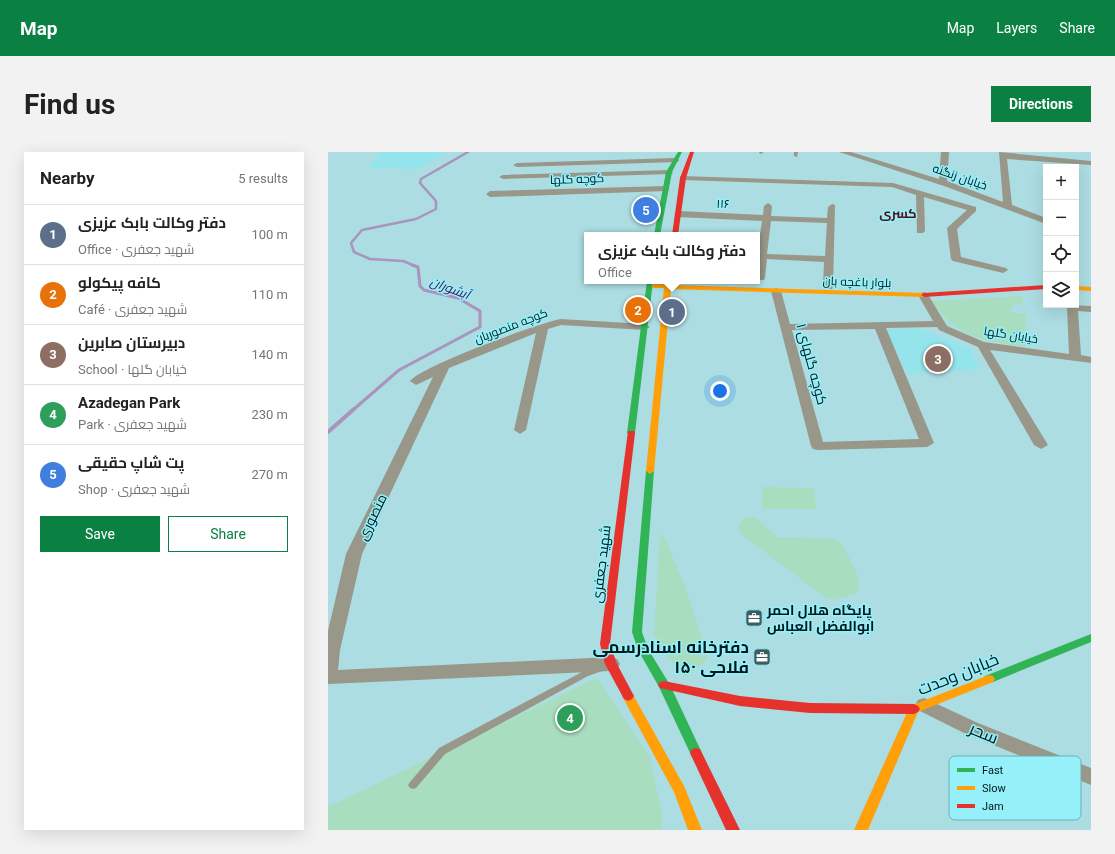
<!DOCTYPE html>
<html lang="en">
<head>
<meta charset="utf-8">
<style>
  body { margin:0; font-family:Roboto,Cairo,sans-serif; background:#f2f2f2; color:#222 }
  .controls { position:absolute; right:12px; top:12px; display:grid; overflow:hidden; border-radius:0px; box-shadow:0 4px 16px #0002 }
  .controls button { width:36px; height:36px; display:grid; place-items:center; padding:0; border:0; border-bottom:1px solid #e0e0e0; background:#fff; color:#222; font:20px sans-serif }
  .you { position:absolute; left:392px; top:239px; width:14px; height:14px; margin:-10px; border:3px solid #fff; border-radius:50%; background:#1a73e8; box-shadow:0 0 0 6px #1a73e833 }
  .badge { display:grid; place-items:center; width:26px; height:26px; border-radius:50%; background:#0b8043; color:#fff; font-size:13px; font-weight:700 }
  .pin { position:absolute; translate:-50% -50%; border:2px solid #fff; box-shadow:0 1px 4px #0006 }
  .popup { position:absolute; left:256px; top:80px; width:176px; height:52px; box-sizing:border-box; display:grid; place-content:center; border-radius:0px; background:#fff; filter:drop-shadow(0 1px 3px #0005); font-size:13px; white-space:nowrap; color:#767676 }
  .popup b { font-size:15px; color:#222 }
  .popup::after { content:''; position:absolute; left:50%; top:100%; margin-left:-8px; border:8px solid transparent; border-top-color:#fff }
  .list { margin:0; padding:0; list-style:none }
  h2 { display:flex; justify-content:space-between; align-items:center; height:52px; margin:0; padding:0 16px; font-size:17px }
  h2 small { font-size:13px; font-weight:400; color:#767676 }
  .list li { display:grid; grid-template-columns:26px 1fr auto; gap:12px; align-items:center; box-sizing:border-box; height:60px; padding:0 16px; border-top:1px solid #e0e0e0 }
  .list b { display:block; font-size:15px; white-space:nowrap }
  .list p { margin:0; font-size:13px; white-space:nowrap; color:#767676 }
  .list em { font-size:13px; font-style:normal; color:#767676 }
  .actions { display:flex; gap:8px; padding:12px 16px }
  .actions a { flex:1; padding:9px 0; border:1px solid #0b8043; border-radius:0px; text-align:center; font-size:14px; color:#0b8043 }
  .actions .main { background:#0b8043; color:#fff }
  .icon { flex:none; width:22px; height:22px; fill:none; stroke:currentColor; stroke-width:2; stroke-linecap:round; stroke-linejoin:round }
  .map { position:relative; flex:none; width:763px; height:678px; overflow:hidden; border-radius:0px }
  header { display:flex; align-items:center; gap:24px; box-sizing:border-box; height:56px; padding:0 20px; background:#0b8043; color:#fff }
  header strong { font-size:19px }
  nav { display:flex; gap:22px; margin-inline-start:auto; font-size:14px }
  .intro { display:flex; align-items:center; justify-content:space-between; box-sizing:border-box; height:96px; padding:0 24px }
  h1 { margin:0; font-size:28px }
  .button { padding:10px 18px; border-radius:0px; background:#0b8043; color:#fff; font-size:14px; font-weight:700 }
  main { display:flex; gap:24px; padding:0 24px }
  aside { flex:1; background:#fff; border-radius:0px; box-shadow:0 4px 16px #0002 }
  .map>svg:first-child { display:block }
  .built { fill:#94e4eb }
  .green { fill:#a8debf }
  .lines { fill:none; stroke-linecap:round; stroke-linejoin:round }
  .stream-far2 { stroke:#a994be; stroke-width:2.5 }
  .stream-far1 { stroke:#a994be; stroke-width:3 }
  .stream { stroke:#a994be; stroke-width:4 }
  .lane { fill:#989789; fill-rule:evenodd }
  .street { fill:#989789; fill-rule:evenodd }
  .fast { fill:#30b455; fill-rule:evenodd }
  .slow { fill:#ff9f0a; fill-rule:evenodd }
  .jam { fill:#e5322d; fill-rule:evenodd }
  .labels { text-anchor:middle; dominant-baseline:central; stroke-width:3; stroke-linejoin:round; paint-order:stroke }
  .far-street-label { font-size:12px; fill:#00191c; stroke:#95f0f9 }
  .far-neighbourhood-label { font-size:13px; font-weight:bold; fill:#551013; stroke:#95f0f9 }
  .far-water-label { font-size:13px; font-style:italic; fill:#4d0955; stroke:#95f0f9 }
  .street-label { font-size:14px; fill:#00191c; stroke:#95f0f9 }
  .poi-label { font-size:14px; font-weight:bold; fill:#00191c; stroke:#95f0f9; text-anchor:start }
  .near-poi-label { font-size:17px; font-weight:bold; fill:#00191c; stroke:#95f0f9; text-anchor:end }
  .near-street-label { font-size:17px; fill:#00191c; stroke:#95f0f9 }
  .key { fill:#95f0f9; stroke:#68b0b7; stroke-width:1 }
  .key-label { font-size:11px; fill:#00191c }
</style>
</head>
<body>
<header>
<strong>Map</strong>
<nav><a>Map</a><a>Layers</a><a>Share</a></nav>
</header>
<div class="intro"><h1>Find us</h1><a class="button">Directions</a></div>
<main>
<aside>
<h2>Nearby<small>5 results</small></h2>
<ul class="list">
<li><span class="badge" style="background:#5c6f8a">1</span><div><b>دفتر وکالت بابک عزیزی</b><p>Office · شهید جعفری</p></div><em>100 m</em></li>
<li><span class="badge" style="background:#e8710a">2</span><div><b>کافه پیکولو</b><p>Café · شهید جعفری</p></div><em>110 m</em></li>
<li><span class="badge" style="background:#8d6e63">3</span><div><b>دبیرستان صابرین</b><p>School · خیابان گلها</p></div><em>140 m</em></li>
<li><span class="badge" style="background:#2e9e5b">4</span><div><b>Azadegan Park</b><p>Park · شهید جعفری</p></div><em>230 m</em></li>
<li><span class="badge" style="background:#3f7fe0">5</span><div><b>پت شاپ حقیقی</b><p>Shop · شهید جعفری</p></div><em>270 m</em></li>
</ul>
<div class="actions"><a class="main">Save</a><a>Share</a></div>
</aside>
<div class="map">
<svg width="763" height="678" viewBox="0 0 763 678">
  <rect width="100%" height="100%" fill="#acdde2"/>
  <path class="built" d="M54,0h65l-30,17 -49,-1z
    M590,176l53,21 8,20 -71,5 -23,-44z"/>
  <path class="green" d="M695,144v9l-10,-1 -3,8 16,2 -1,33c-41,-6 -68,-9 -93,-46z
    M434,335l52,1 2,21h-54z
    M417,365l11,1 21,19 58,2 5,3c8,15 24,34 17,51l-22,7 -10,-3 -84,-63 -3,-9z
    M332,382l4,2 22,53 21,65v6l-21,17 -18,-19 -14,-23z
    M269,526l53,79 12,59 -1,14h-333v-23z"/>
  <g class="lines">
    <path class="stream-far2" d="M87,114l-12,-5 -33,-2 -16,-7 -3,-9 11,-13 54,-11 20,-10v-8l-16,-18 1,-4 47,-27"/>
    <path class="stream-far1" d="M25,258l46,-40 81,-43v-16l-22,-13 -34,-8 -4,-4 -2,-19 -6,-2"/>
    <path class="stream" d="M0,280l26,-23"/>
    <path class="lane" d="M431,0h4v1l-3,1z
      M466,0h4l-1,5 -3,-1z
      M271,514l3,1 1,2 -1,2 -14,5 -143,78 -29,34 -3,1 -3,-1 -2,-3 2,-3 29,-34 143,-76z"/>
    <path class="street" d="M511,0h12l88,27 2,-27h8l-2,29 56,21 -4,-50 92,9v4l-84,-6 5,46 34,13v6l-102,-38z
      M347,6l4,2 -1,2 -161,5 -4,-2 4,-2z
      M341,18l4,2 -1,2 -169,5 -4,-2 4,-2z
      M352,24l213,7 83,24v4l-19,18 4,28 45,11 2,2 -5,3 -50,-12 -2,-2 -4,-31 20,-18 -43,-13 1,34 -2,2h-6l-1,-38 -24,-8 -209,-7h-3z
      M337,34l4,3 -1,2 -178,6 -4,-3 4,-3z
      M440,51l4,3 -1,10 56,2 1,-11 4,-3 3,1 -2,82 -1,2h-8l-1,-2 1,-25 -57,-3 -2,19 -1,2h-7v-27l5,-32 -84,-4 -4,-3 4,-3 85,4 1,-9zM443,69l56,2 -2,33 -58,-2z
      M448,136l5,3 9,33 143,-3 -15,-26 5,-3 4,1 20,33 37,16 85,12 -2,-47 1,-2 23,1v6l-13,-1 3,44 10,2v6l-101,-13 58,95 -7,4 -7,-4 -56,-98 -39,-17 -2,-3 -51,1 48,115 -7,4 -109,3 -5,-1 -2,-3 -40,-155zM547,177l44,110 -96,3 -31,-112z
      M232,167l85,5 5,3 -5,3 -84,-5 -13,4 -22,101 -6,4 -6,-4 22,-97 -87,35 -87,186 -22,96 -2,20 273,-13 6,2 3,5 -3,5 -6,2 -283,13v-53l18,-77 87,-177 -17,8 -6,-4c11,-15 127,-57 150,-62z
      M596,546l54,25 113,45v17l-127,-52 -46,-23 -3,-5 3,-5z"/>
    <path class="fast" d="M350,0h4l-10,20 -12,63h-6l12,-63z
      M319,129h6l-18,152 -4,2 -4,-2z
      M322,316l4,3 -12,161 6,17 22,36 32,68 -2,4 -4,1 -4,-1 -33,-70 -21,-37 -6,-18 14,-161z
      M763,482v8l-98,40 -4,1 -4,-1 -2,-3 2,-3z"/>
    <path class="slow" d="M337,129h6v4l253,8 3,2 -3,2 -253,-8 -17,182 -4,3 -4,-3 18,-183h-10l-3,-2 3,-2h10z
      M748,134l15,1v4l-15,-1z
      M661,523l4,1 2,3 -2,3 -75,30 -50,118h-14l56,-124z
      M300,539l4,2 52,93 18,44h-14l-14,-38 -52,-96 2,-3z"/>
    <path class="jam" d="M362,0h4l-8,26 -8,57h-6l8,-57z
      M718,133v4l-122,8 -3,-2 3,-2z
      M300,279h6l1,2 -25,211 7,20 17,32 -2,3 -4,2 -4,-2 -19,-35 -5,-20z
      M336,529l76,15 70,7 104,1 4,2 2,3 -2,3 -4,2 -104,-1 -70,-7 -80,-18 -2,-3 2,-3z
      M368,596l4,1 40,81h-14l-36,-77 2,-4z"/>
  </g>
  <defs>
    <symbol id="office-square" viewBox="-11 -11 22 22"><rect x="-9" y="-9" width="18" height="18" rx="4" fill="#3c5e61" stroke="#95f0f9"/><path d="M-6-3h4V-5.5h4V-3h4V5H-6ZM-1-4.5V-3h2v-1.5ZM-6 0V1H6V0Z" fill="#fff"/></symbol>
  </defs>
  <g fill-rule="evenodd">
    <use href="#office-square" x="416" y="456" width="20" height="20"/>
    <use href="#office-square" x="424" y="495" width="20" height="20"/>
  </g>
  <g class="labels">
    <g class="far-street-label">
      <text transform="translate(632 25) rotate(19)">خیابان زنگنه</text>
      <text transform="translate(249 27) rotate(-2)">کوچه گلها</text>
      <text transform="translate(395 52) rotate(3)">۱۱۶</text>
      <text transform="translate(529 130) rotate(2)">بلوار باغچه بان</text>
      <text transform="translate(183 174) rotate(-21)">کوچه منصوریان</text>
      <text transform="translate(683 183) rotate(9)">خیابان گلها</text>
    </g>
    <g class="far-neighbourhood-label">
      <text x="570" y="61">کسری</text>
    </g>
    <g class="far-water-label">
      <text transform="translate(122 136) rotate(21)">آبشوران</text>
    </g>
    <g class="street-label">
      <text transform="translate(484 212) rotate(75)">کوچه گلهای ۱</text>
      <text transform="translate(44 365) rotate(-64)">منصوری</text>
      <text transform="translate(273 412) rotate(-83)">شهید جعفری</text>
    </g>
    <g class="poi-label">
      <text x="439" y="458">پایگاه هلال احمر<tspan x="439" dy="16">ابوالفضل العباس</tspan></text>
    </g>
    <g class="near-poi-label">
      <text x="421" y="495">دفترخانه اسنادرسمی<tspan x="421" dy="20">۱۵۰ فلاحی</tspan></text>
    </g>
    <g class="near-street-label">
      <text transform="translate(630 522) rotate(-22)">خیابان وحدت</text>
      <text transform="translate(656 581) rotate(23)">سحر</text>
    </g>
  </g>
  <rect x="621" y="604" width="132" height="64" rx="6" class="key"/>
  <rect x="629" y="616" width="18" height="4" fill="#30b455"/>
  <rect x="629" y="634" width="18" height="4" fill="#ff9f0a"/>
  <rect x="629" y="652" width="18" height="4" fill="#e5322d"/>
  <g class="key-label">
    <text x="654" y="622">Fast</text>
    <text x="654" y="640">Slow</text>
    <text x="654" y="658">Jam</text>
  </g>
</svg>
<div class="controls">
<button>+</button>
<button>−</button>
<button><svg class="icon" aria-label="locate" viewBox="0 0 24 24"><circle cx="12" cy="12" r="6"/><path d="M12 2v4M12 18v4M2 12h4M18 12h4"/></svg></button>
<button><svg class="icon" aria-label="layers" viewBox="0 0 24 24"><path d="M12 4l9 5-9 5-9-5zM3 14l9 5 9-5"/></svg></button>
</div>
<div class="you"></div>
<div class="pin badge" style="left:344px;top:160px;background:#5c6f8a">1</div>
<div class="popup"><b>دفتر وکالت بابک عزیزی</b>Office</div>
<div class="pin badge" style="left:310px;top:158px;background:#e8710a">2</div>
<div class="pin badge" style="left:610px;top:207px;background:#8d6e63">3</div>
<div class="pin badge" style="left:242px;top:566px;background:#2e9e5b">4</div>
<div class="pin badge" style="left:318px;top:58px;background:#3f7fe0">5</div>
</div>
</main>
</body>
</html>
